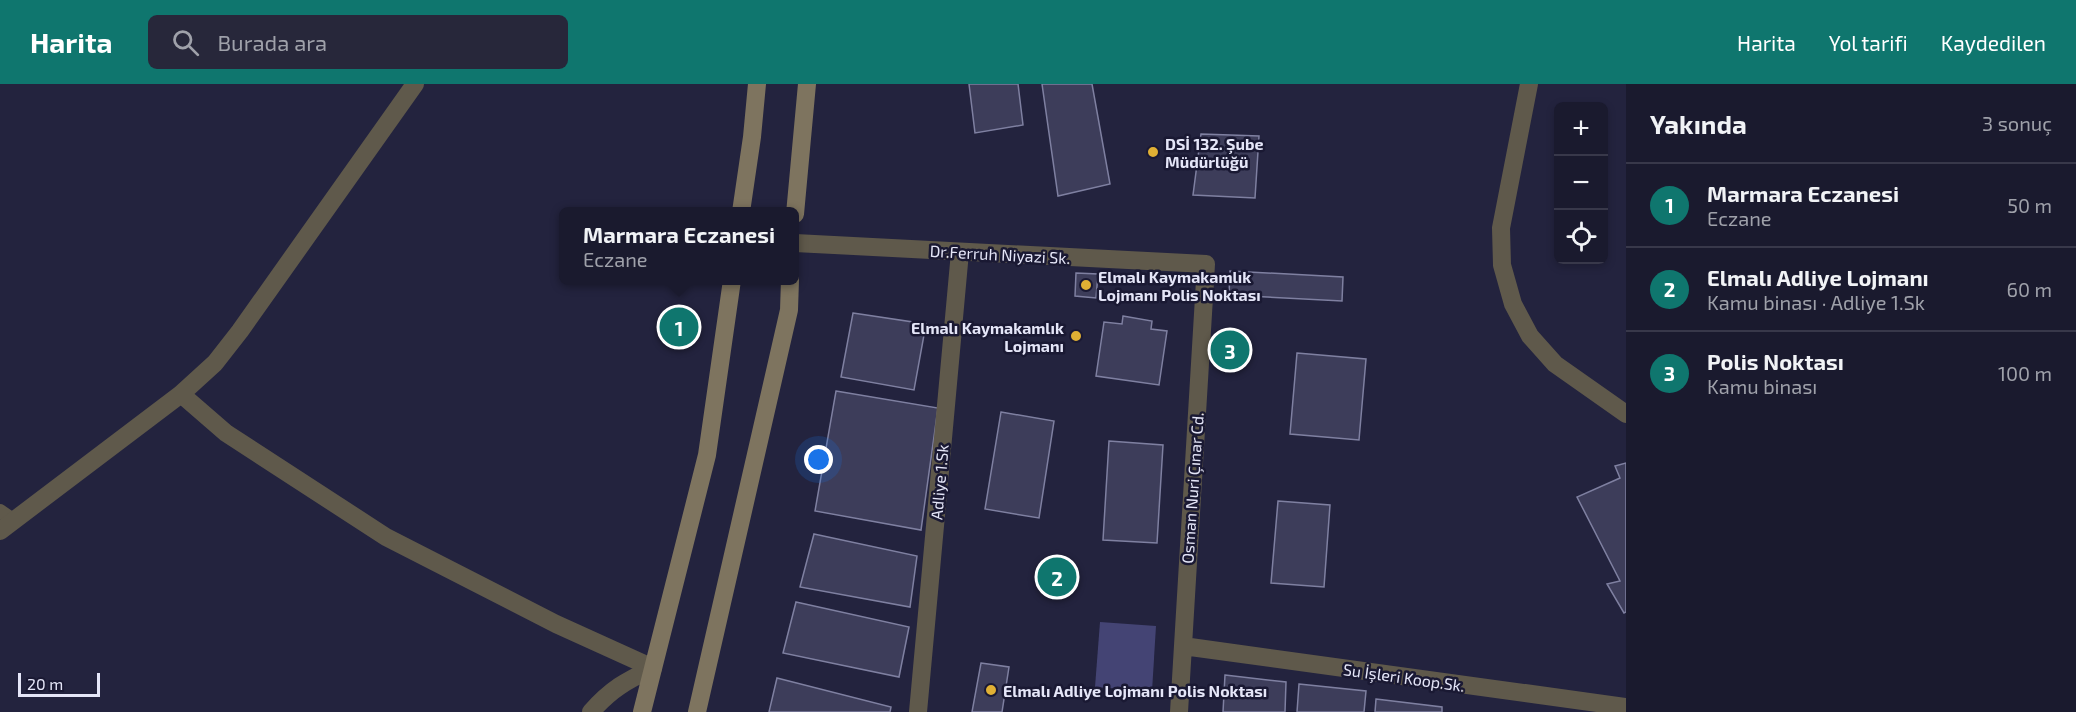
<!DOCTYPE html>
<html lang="tr">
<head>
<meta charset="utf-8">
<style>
  body { margin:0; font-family:"Exo 2",sans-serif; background:#27273a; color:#f1f3f6 }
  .controls { position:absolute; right:18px; top:18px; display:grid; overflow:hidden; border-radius:9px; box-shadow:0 3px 9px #0003 }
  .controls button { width:54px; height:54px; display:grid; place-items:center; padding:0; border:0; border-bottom:2px solid #38384a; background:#1a1a2e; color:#f1f3f6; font:30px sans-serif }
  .scale { position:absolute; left:18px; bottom:15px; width:82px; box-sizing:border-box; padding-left:6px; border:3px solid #e5e6f8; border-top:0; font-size:16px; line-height:21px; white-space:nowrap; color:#e5e6f8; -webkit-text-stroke:4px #1a1933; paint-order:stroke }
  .you { position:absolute; left:819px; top:376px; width:21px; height:21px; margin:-15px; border:4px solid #fff; border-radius:50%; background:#1a73e8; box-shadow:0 0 0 9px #1a73e833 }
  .badge { display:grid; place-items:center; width:39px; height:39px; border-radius:50%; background:#0f766e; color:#fff; font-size:20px; font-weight:700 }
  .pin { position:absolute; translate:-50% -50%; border:3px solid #fff; box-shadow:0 2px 6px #0006 }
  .popup { position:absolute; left:559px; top:123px; width:240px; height:78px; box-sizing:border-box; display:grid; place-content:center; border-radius:9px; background:#1a1a2e; filter:drop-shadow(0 2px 4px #0005); font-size:20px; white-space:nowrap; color:#9fa1aa }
  .popup b { font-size:22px; color:#f1f3f6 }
  .popup::after { content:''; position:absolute; left:50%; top:100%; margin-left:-12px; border:12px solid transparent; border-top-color:#1a1a2e }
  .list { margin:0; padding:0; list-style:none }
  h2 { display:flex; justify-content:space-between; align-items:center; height:78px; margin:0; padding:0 24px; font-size:26px }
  h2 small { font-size:20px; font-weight:400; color:#9fa1aa }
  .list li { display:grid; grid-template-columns:39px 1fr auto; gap:18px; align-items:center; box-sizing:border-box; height:84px; padding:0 24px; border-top:2px solid #38384a }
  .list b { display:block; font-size:22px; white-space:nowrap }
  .list p { margin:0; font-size:20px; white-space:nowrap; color:#9fa1aa }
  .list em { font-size:20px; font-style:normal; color:#9fa1aa }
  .icon { flex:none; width:33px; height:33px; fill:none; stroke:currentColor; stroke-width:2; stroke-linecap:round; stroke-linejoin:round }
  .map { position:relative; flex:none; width:1626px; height:628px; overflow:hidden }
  header { display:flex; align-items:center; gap:36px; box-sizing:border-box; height:84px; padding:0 30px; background:#0f766e; color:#fff }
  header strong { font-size:28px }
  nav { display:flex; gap:33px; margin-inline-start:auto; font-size:21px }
  .search { width:420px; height:54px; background:#27273a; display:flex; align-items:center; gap:15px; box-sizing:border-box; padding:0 21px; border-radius:9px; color:#9fa1aa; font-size:22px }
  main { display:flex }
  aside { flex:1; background:#1a1a2e }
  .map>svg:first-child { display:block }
  .green { fill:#444474 }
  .building { fill:#3d3d5a; stroke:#7f80a1; stroke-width:1.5 }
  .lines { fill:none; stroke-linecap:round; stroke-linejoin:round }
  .lane { stroke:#5f594b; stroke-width:14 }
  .street { stroke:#5f594b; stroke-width:18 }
  .secondary { stroke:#7e745f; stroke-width:18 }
  .poi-dot { fill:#e0b034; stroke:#1a1933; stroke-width:2 }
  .labels { text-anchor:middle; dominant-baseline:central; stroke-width:5; stroke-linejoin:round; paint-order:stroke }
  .poi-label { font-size:16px; font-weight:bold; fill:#e5e6f8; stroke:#1a1933; text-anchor:start }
  .street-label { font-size:16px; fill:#e5e6f8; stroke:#1a1933 }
</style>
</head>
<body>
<header>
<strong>Harita</strong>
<div class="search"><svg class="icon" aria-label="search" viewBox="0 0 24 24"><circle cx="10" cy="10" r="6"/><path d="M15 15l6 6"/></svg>Burada ara</div>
<nav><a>Harita</a><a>Yol tarifi</a><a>Kaydedilen</a></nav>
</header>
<main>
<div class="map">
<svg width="1626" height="628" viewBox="0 0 1626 628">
  <rect width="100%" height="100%" fill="#23233e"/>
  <path class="green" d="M1100,538l56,4 -4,65 -57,-4z"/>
  <path class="building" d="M969,0h49l5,41 -48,8z
    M1042,0h50l18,100 -52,12z
    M1201,50l58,2 -4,62 -62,-3z
    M1230,187l113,6 -1,24 -113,-6z
    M1076,189l22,1 -2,24 -21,-2z
    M853,229l73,11 -12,66 -73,-13z
    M1123,232l29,5 -1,8 16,2 -8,54 -63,-9 8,-54 18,2z
    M1221,255l19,1 -1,21 -19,-1z
    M1297,269l69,6 -7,81 -69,-6z
    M836,307l102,17 -17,122 -106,-19z
    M1001,328l53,9 -15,97 -54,-9z
    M1109,357l54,4 -6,98 -54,-3z
    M1626,379v149l-2,1 -17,-29 13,-3 -43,-84 43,-19 -5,-12z
    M1278,417l52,4 -6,82 -53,-4z
    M814,450l103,22 -7,51 -110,-20z
    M796,518l113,25 -10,50 -116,-24z
    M981,579l28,4 -7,45h-30z
    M1225,591l61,7 -1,30h-62z
    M777,594l114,29 -1,5h-121z
    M1299,600l67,7 -2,21h-67z
    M1376,615l66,8v5h-67z"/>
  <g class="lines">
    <path class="lane" d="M0,427l13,9"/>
    <path class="street" d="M1529,0l-28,144 1,37 11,39 17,32 25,28 71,50
      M795,159l411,21 -27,448
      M181,310l45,39 160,104 170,87 97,44
      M0,447l181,-137 34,-31 25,-32 175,-247
      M1183,562l443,61
      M591,628c20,-23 35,-31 62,-44
      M918,628l42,-460"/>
    <path class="secondary" d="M741,128l11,-75 5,-53
      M795,130l12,-130
      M642,628l65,-257 25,-175
      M697,628l92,-402 1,-30"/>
  </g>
  <g class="poi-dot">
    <circle cx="1153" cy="68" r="6"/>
    <circle cx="1086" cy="201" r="6"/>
    <circle cx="1076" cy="252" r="6"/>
    <circle cx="991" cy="606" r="6"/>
  </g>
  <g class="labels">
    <g class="poi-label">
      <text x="1165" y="59">DSİ 132. Şube<tspan x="1165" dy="18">Müdürlüğü</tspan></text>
      <text x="1098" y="192">Elmalı Kaymakamlık<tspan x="1098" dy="18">Lojmanı Polis Noktası</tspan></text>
      <text x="1064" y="243" text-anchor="end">Elmalı Kaymakamlık<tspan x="1064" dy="18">Lojmanı</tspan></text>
      <text x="1003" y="606">Elmalı Adliye Lojmanı Polis Noktası</text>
    </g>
    <g class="street-label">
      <text transform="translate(1000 170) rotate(3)">Dr.Ferruh Niyazi Sk.</text>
      <text transform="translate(939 398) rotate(-85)">Adliye 1.Sk</text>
      <text transform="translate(1192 404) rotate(-86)">Osman Nuri Çınar Cd.</text>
      <text transform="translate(1404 593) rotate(8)">Su İşleri Koop.Sk.</text>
    </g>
  </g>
</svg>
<div class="controls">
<button>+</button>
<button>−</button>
<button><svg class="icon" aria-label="locate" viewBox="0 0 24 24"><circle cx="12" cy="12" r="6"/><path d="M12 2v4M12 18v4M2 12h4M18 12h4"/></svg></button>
</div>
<div class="scale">20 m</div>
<div class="you"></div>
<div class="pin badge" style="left:679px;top:243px">1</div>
<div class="popup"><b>Marmara Eczanesi</b>Eczane</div>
<div class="pin badge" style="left:1057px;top:493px">2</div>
<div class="pin badge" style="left:1230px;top:266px">3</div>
</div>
<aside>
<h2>Yakında<small>3 sonuç</small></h2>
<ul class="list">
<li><span class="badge">1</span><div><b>Marmara Eczanesi</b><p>Eczane</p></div><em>50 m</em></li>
<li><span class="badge">2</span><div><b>Elmalı Adliye Lojmanı</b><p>Kamu binası · Adliye 1.Sk</p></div><em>60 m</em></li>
<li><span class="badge">3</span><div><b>Polis Noktası</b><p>Kamu binası</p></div><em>100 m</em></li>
</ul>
</aside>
</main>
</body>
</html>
